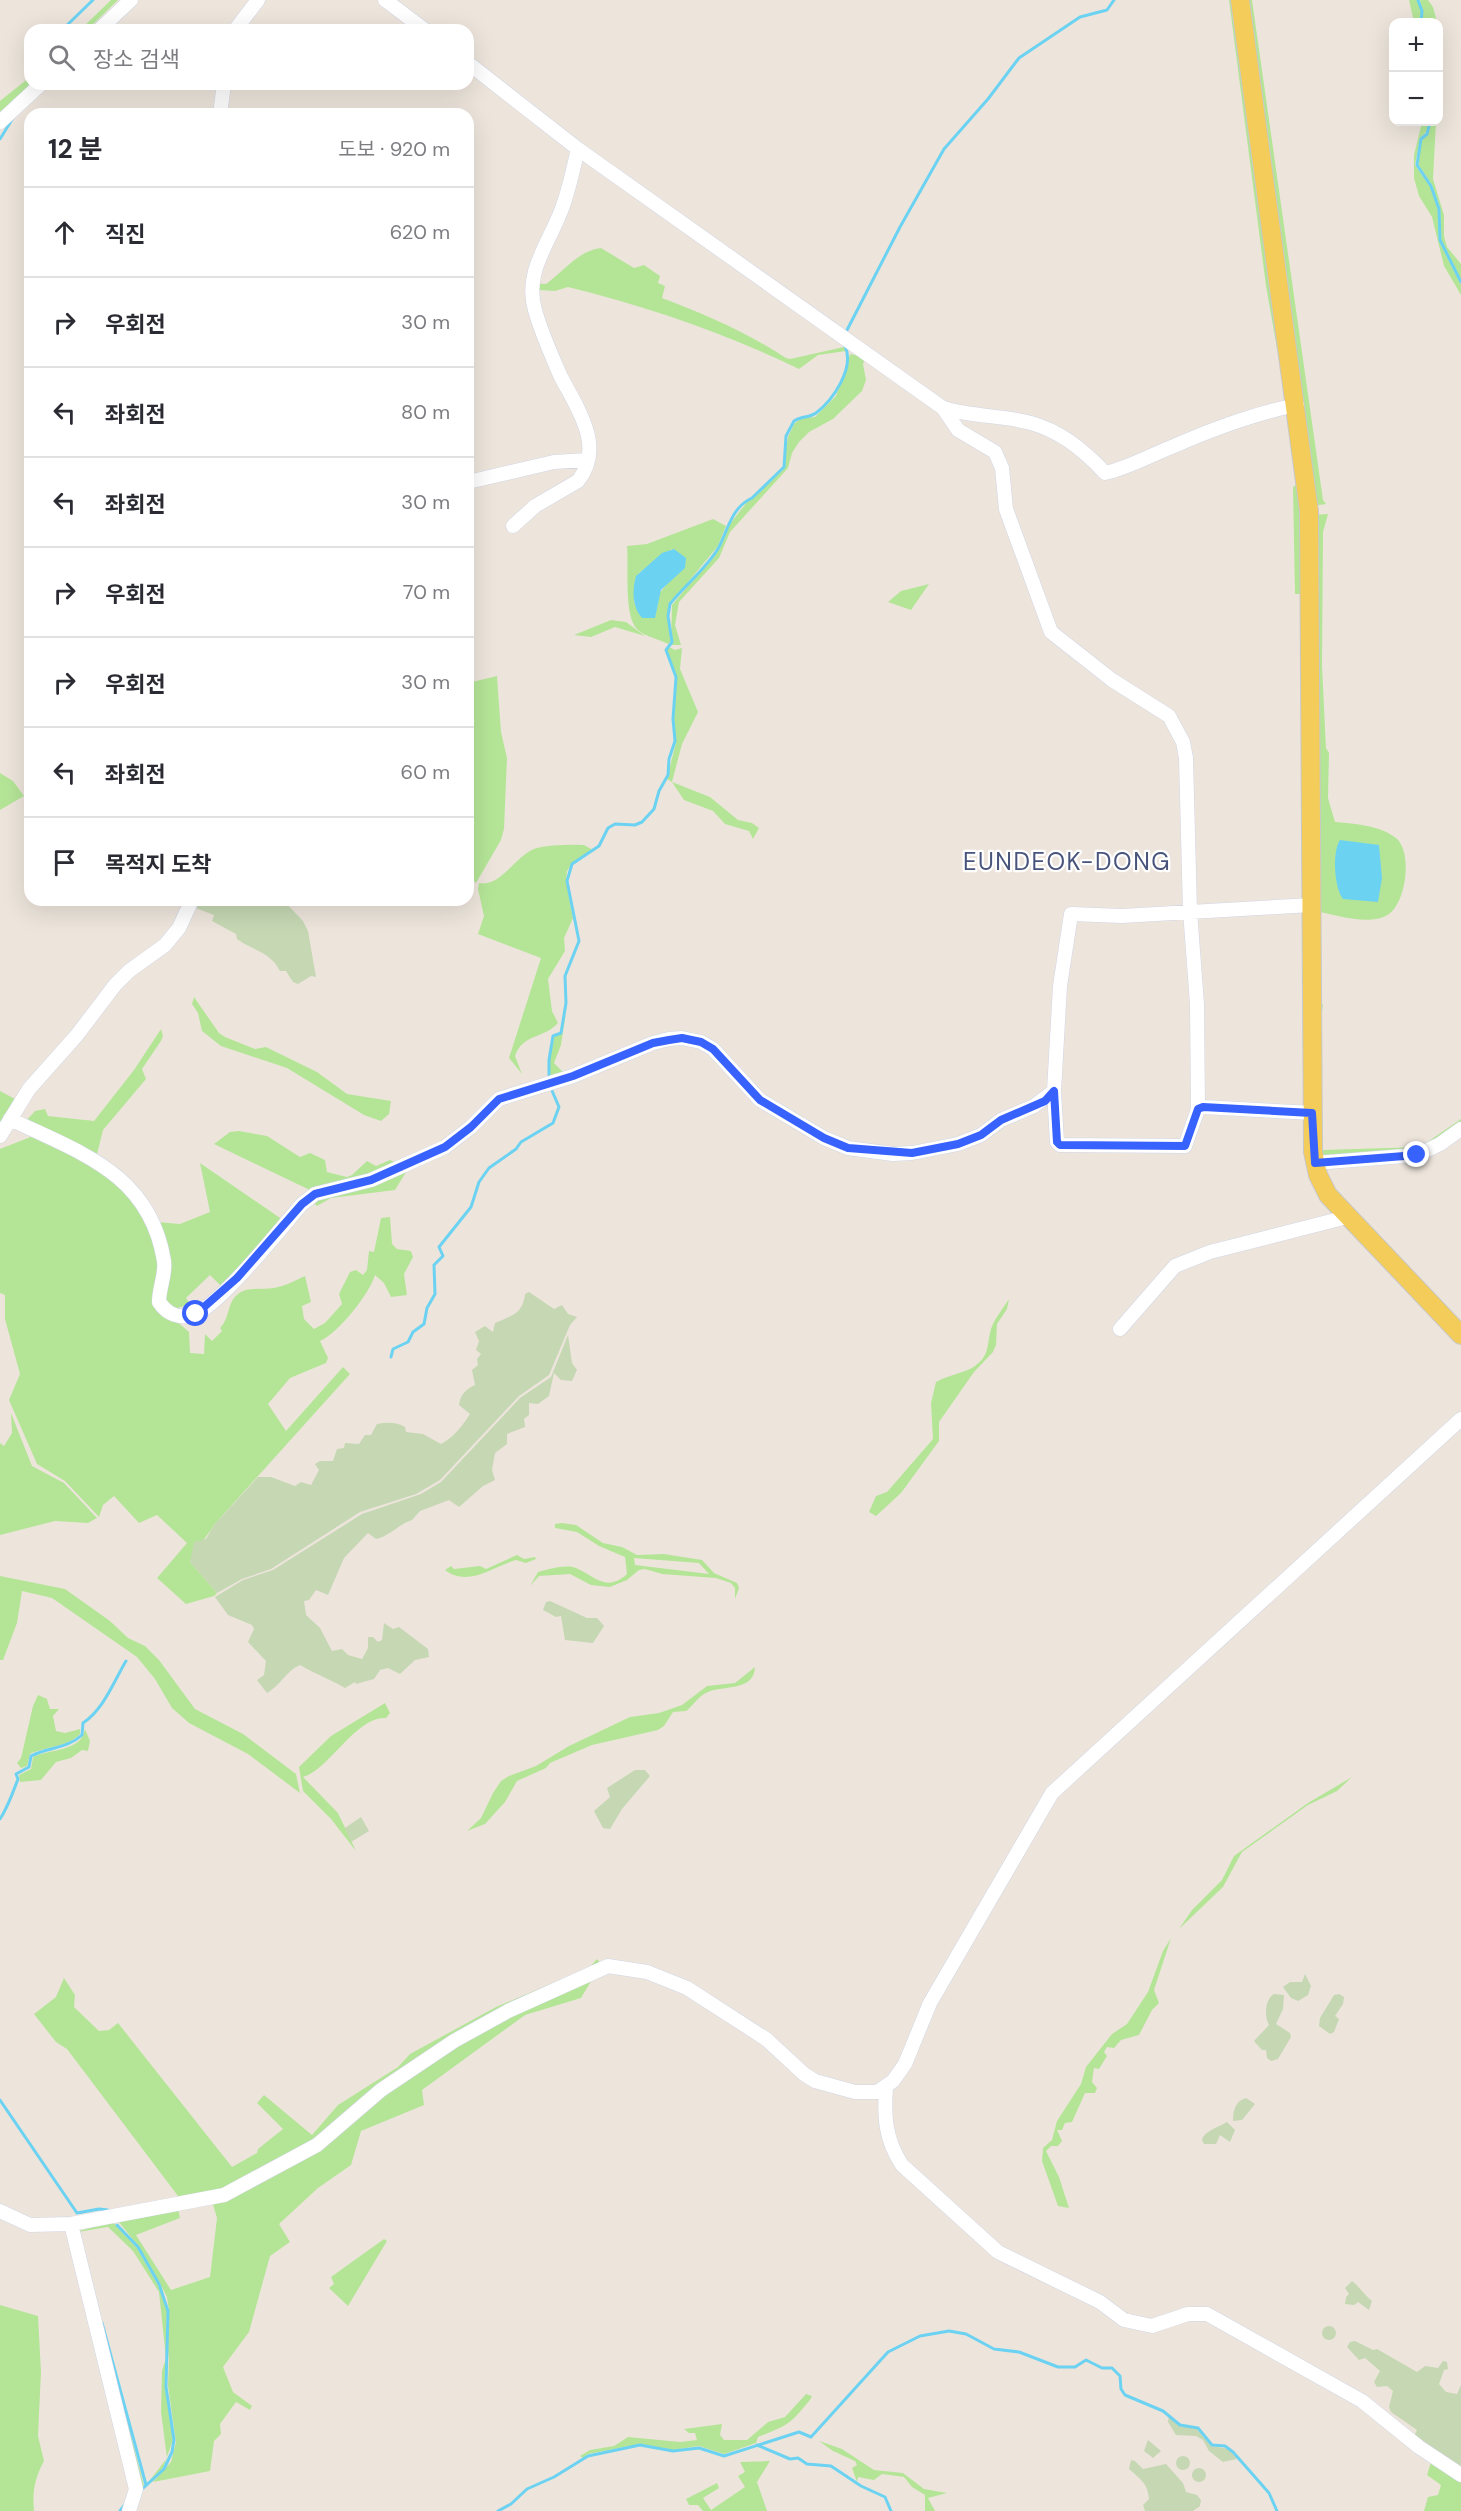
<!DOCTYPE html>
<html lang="ko">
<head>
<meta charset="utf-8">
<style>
  body { margin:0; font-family:"DM Sans","Noto Sans KR",sans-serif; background:#f7f7f7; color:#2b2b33 }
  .controls { position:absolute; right:18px; top:18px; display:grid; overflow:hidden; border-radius:12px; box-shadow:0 6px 24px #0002 }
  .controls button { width:54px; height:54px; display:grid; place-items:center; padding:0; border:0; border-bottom:2px solid #e1e1e2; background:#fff; color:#2b2b33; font:30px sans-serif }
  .stop { position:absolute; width:18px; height:18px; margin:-14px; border:4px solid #3862fe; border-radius:50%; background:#fff }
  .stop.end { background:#3862fe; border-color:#fff; box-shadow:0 2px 6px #0008 }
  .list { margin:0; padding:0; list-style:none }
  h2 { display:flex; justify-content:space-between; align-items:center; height:78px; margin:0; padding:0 24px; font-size:26px }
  h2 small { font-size:20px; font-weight:400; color:#7c7c81 }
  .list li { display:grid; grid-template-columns:39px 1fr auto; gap:18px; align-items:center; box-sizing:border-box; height:90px; padding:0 24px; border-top:2px solid #e1e1e2 }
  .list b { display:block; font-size:22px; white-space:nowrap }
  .list em { font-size:20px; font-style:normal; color:#7c7c81 }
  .icon { flex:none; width:33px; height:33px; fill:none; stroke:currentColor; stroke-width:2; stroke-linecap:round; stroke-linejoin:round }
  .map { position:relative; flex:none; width:1461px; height:2511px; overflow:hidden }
  .search { position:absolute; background:#fff; box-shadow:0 6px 24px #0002; left:24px; top:24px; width:450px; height:66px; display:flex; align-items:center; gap:15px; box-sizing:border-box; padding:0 21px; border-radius:18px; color:#7c7c81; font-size:22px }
  .panel { position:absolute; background:#fff; box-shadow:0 6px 24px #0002; left:24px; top:108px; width:450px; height:798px; border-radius:18px }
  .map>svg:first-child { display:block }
  .green { fill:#b4e597; fill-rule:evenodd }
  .cemetery { fill:#c5d7b3 }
  .water { fill:#6cd2f2 }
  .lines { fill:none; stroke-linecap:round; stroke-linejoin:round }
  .stream { stroke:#6cd2f2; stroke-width:3 }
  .minor-casing { stroke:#d1d5e4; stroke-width:15 }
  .major-casing { stroke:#c8c8c8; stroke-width:20 }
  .minor { stroke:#fff; stroke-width:14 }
  .major { stroke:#f4cc5a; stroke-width:18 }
  .route { stroke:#3862fe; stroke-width:8 }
  .labels { text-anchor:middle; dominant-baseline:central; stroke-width:4.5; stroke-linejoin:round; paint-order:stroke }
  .quarter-label { font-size:24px; letter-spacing:1.5px; fill:#49547c; stroke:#fff }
</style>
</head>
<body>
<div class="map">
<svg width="1461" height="2511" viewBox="0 0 1461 2511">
  <rect width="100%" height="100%" fill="#ede5dc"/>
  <path class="green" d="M111,0h7l-31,30h-7z
    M1229,0h6l52,405 -21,-119z
    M1245,0h7l71,500 3,4 -13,2z
    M1409,0h8l4,11 -1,11h-6z
    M1420,0h8l5,7 4,15h-15l1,-11z
    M30,77l1,7 -31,30v-13z
    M1422,122h7c-1,8 -3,11 -9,16l-5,27 15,21 8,23 1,32 22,44v10l-17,-29 -12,-49 -13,-21 -5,-18v-23z
    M1431,122h5l-3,57 11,36v21l3,11 14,17v16l-20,-40 -1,-32 -8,-23 -14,-21 4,-25 6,-4z
    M601,248l33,20 10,-3 16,11 -2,7 7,3 -3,12c43,16 86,35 124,60l4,1 54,-12 2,4 -28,4 -19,14c-74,-36 -150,-62 -231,-82l-13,4 -16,-1 -6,-7 13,1c17,-12 33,-34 55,-36z
    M850,354l16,3 -3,7 3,16 -4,11 -29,28 -24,13 -10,10 -7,11 -4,15 -58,64 -11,26 -40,44 -4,23 6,20h-10l1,-40 48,-57 9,-23 18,-23 36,-32 5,-33 6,-13 7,-6 14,-1 21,-21z
    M1287,410l7,3 11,181h-10l-2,-107 3,-2z
    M1328,514l-5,18 -1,134 4,82 3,5 -1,45 7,24c21,2 44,3 61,16 17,14 10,64 -7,76 -18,12 -50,2 -69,-2l-6,-397z
    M713,519l13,7 -8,20 -48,58 -3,12 4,25 -3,3c-9,-5 -22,-7 -30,-14 -15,-13 -9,-64 -11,-84l20,-2zM672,549l-5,35 -9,11 -1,14 -23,-6 1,-23 5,-8z
    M929,584l-18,26 -23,-8 13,-11z
    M611,620l15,2 19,14 -30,-9 -24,10 -17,-2z
    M669,647l6,3 7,-2 -2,21 18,43 -16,32 -10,38 38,15 28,23 14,3 7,5 -6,11 -4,-8 -24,-7 -12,-13 -29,-11 -12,-18 -5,-3 9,-37 -3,-23 3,-42 -10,-26z
    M497,676l4,56 6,26 -3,71 -3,11 -25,43 -8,-8v-192z
    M0,773l13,8 11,15 -24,14z
    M584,845l9,5 -21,13 -5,8 -1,10 7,37 -9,20 1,13 -17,28 4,32 6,12c-14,16 -35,10 -43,33l7,18 -13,-16 32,-100 -63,-24 6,-18 -6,-27 1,-6c22,5 38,-30 58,-35 9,-3 37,-4 47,-3z
    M194,997l25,36 6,4 30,12 11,-2 51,25 30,22 44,7 -2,13 -8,7 -17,-6 -77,-47 -66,-22 -19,-15 -4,-18 -6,-9z
    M1323,1004l-3,24 3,122 97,-3 41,-28v5l-39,26 -105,6 -1,-150z
    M566,1012l-5,33 -7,18 12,12 -16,7 -1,-21 5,-24 7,-4z
    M161,1029l2,7 -2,5 -19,28 4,10 -43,51 -7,28 -72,-35 11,-12 10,-2 3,7 46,5 40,-51z
    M0,1091l15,8v6l-15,23z
    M239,1131l28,5 33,21 10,-4 15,7 2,12 20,5 5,-2 15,-14 9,5 14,-6 11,5 -87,27 -100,-48 16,-12z
    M33,1136c24,10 66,29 85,46 22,19 39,53 40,82 0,12 -4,25 -6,36l37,32 1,21 14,1 1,-20 7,7 10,-10 -2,-3c10,-10 7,-25 17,-33 9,-9 24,-5 37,-7 11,-2 20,-7 31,-12l6,26 -9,4 2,13 10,10 11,-6 17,-19 -3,-10 11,-22 6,-2 7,5 4,-5 2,-19 5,1 7,-34 9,-1 2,27 5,5 14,2 2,6 -9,17 3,21 -16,2 -7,-14 -9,-8c-6,20 -37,58 -55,66l8,17 -2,5 -36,15 -22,26 18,27 57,-64 7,7 -136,151c-8,14 -19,22 -24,37l27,31 -3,3 -28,8 -29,-26 30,-35 -30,-28 -18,8 -25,-27 -11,9 -4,12 -34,-36 -28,-17 -28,-64 11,-26 -15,-55v-24l-5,-2v-144z
    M200,1163l83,57 -60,68 -13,-13 -24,23 4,6 -15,5 -11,-5 -8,-82 24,2 30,-12z
    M408,1169l-13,21 -64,8 -14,8 -5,-5z
    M1009,1299l-2,10 -10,15 -1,21 -3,7 -19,20 -35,50v19l-38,52 -25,23 -7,-4 7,-16 11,-4 46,-53 -2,-36 5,-21c12,-7 29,-9 39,-16 14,-10 12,-20 15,-33 2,-12 13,-24 19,-34z
    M11,1413l21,53 32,17 33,35 -9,5 -33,-2 -55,14v-92l4,3 8,-13z
    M562,1523l14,2 27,18 19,4 15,8 27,-1 38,6 12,13 23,10 2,5 -4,11v-11l-4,-5 -15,-5 -54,-4 -17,-5 -6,1 -12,10 -17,7 -19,-2 -21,-11 -31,2 -9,10 8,-14c11,-3 27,-8 38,-4 19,8 30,25 51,6l-2,-17 -26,-11 -22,-14 -22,-4v-4zM634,1558l65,5 10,11 -74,-9z
    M517,1555l7,4 11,-2 1,2 -10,4 -10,-3c-22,6 -48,28 -71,10l6,-4 3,3 26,-3 6,3z
    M0,1576l65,13 45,32 18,17 17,8 14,14 36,49 48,25 53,40 4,19 -52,-39 -59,-31 -17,-15 -17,-29 -18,-22 -85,-59 -30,-7 -5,32 -14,37h-3z
    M755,1667c-1,25 -32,18 -47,25 -10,4 -14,13 -22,19l-13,1 -9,14 -6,4 -66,15 -42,18 -4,5 -29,13 -12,21 -20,22 -18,7 14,-13 12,-25 8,-12 8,-5 27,-10 33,-20 61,-29 29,-4 23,-8 25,-19 28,-3z
    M38,1695l9,4 3,10h9l-6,7 3,15 9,2 15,-4v5c-14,14 -34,12 -50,20l-3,12 -6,2 -4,-5 4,-5 12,-52z
    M385,1703l5,10 -4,5c-30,-2 -57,52 -83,59l35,36 18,38 -25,-32 -28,-28 -4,-24 32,-31z
    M85,1729l5,12 -2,10 -6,-1 -11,8 -15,4 -15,18 -21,2 -1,-7 12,-6 2,-12c15,-8 49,-5 52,-28z
    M1352,1777l-15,14 -29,14 -66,47 -19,35 -44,42 13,-19 30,-30 12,-24 74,-53z
    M1171,1938l-17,52 5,13 -7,7 -13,25 -18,5 -7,8 -7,-1 -3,5 3,4 -8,13 -5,-1 -2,14 5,6 -2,5h-10l-13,29 -7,1 -3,7h-5l5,11 -4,5h-7l-5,5 13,26 10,31 -11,-2 -16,-45 1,-13 9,-8 5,-19 24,-37 5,-17 26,-33 15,-10 21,-32 15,-41z
    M597,1959l3,4 -97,47 -180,126 -78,46 -64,18 -114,-151 -11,-7 -22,-28 22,-17 8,-19 11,17 -1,12 25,24 10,-1 9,-7 114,144 25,-14 1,-4 25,-20 -26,-26 7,-8 48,40 26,-30 60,-38 12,-13 86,-47 94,-40z
    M593,1978l-12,20 -56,17 -103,75 2,15 -63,26 -10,34 -33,23 -39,36 11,18 -20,14 -21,76 -26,35 10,25 19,14 -2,4 -14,-8 -16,22 1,10 -7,7 -4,30 -57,11 18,-20 5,-20 -8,-56 1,-27 -3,-24 3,-24 -2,-14 -8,-15 -20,-35 -21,-26 60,-13 2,10 -44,17 35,55 39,-13 7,-59 -5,-17 23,-7 162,-111 114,-70z
    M113,2222l24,26 21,37 9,26 -2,76 8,53 -10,28 -16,16 20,-26 -6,-46 1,-41 4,-13 -7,-66 -26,-41 -25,-24 -30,5 66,254 -7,6 -62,-260z
    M384,2239l3,2 -39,65 -19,-18 5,-4 -3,-7z
    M0,2305l38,11 3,56 -3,64 6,25c-9,17 -12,30 -10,50h-34z
    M806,2394l6,2 -2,4c-22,26 -20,24 -52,37l-2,6 -32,11 -25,-8 -26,4 -33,-6 -52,10 -5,4 -3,-2 10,-6 24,-4 14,-9 52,5 17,-2 -2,-7h-6l-5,-4 38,-5 -2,11 4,5h23l21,-18 17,-5z
    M819,2441l23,8 32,21 29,3 21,16 23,4 -19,5 7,13h-10v-16l-13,-8 -8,-10 -22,-3 -8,6 -16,-3 -1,5 -5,-14 5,-3 -2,-4 -22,-10z
    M770,2461l-13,21 10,29h-64l-5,-6h-9l-3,-6 31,-16 2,5 -16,10 8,12 34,-23 -7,-11 7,-4 -5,-10z
    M1431,2462l30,17v32h-37l4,-14 10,-2 3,-10 -14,-10z"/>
  <path class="cemetery" d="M195,900h88l20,21 5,10 8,46 -5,-1 -13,8 -5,-2 -7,-11h-6c-10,-20 -27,-20 -43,-32l-1,-5 -24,-13 2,-6 -21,-8z
    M529,1292l25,17 8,-4 6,9 9,3 -7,8 -21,50 -30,21 -79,84 -24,14 -56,18 -89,57 -29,10 -25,14 -27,-31 4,-20 12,-3 8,-14 44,-48h13l24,9 6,-4 10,3 8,-15 -4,-6 5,-3h13l4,-12 7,-1 1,-5 14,1 6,-9h6l6,-11c10,-2 20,-2 28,3l1,5 17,2 18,10c14,-8 21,-18 29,-30l-11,-9c1,-10 7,-16 16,-20l-3,-15 6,-5 -1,-6 4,-5 -5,-4 3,-9 -4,-9 10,-6 8,6 2,-9c16,-7 28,-9 30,-29z
    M568,1335l4,28 5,7 -5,11 -11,-1 -7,-7 -5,23 -11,8 -9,-1v12l-5,4 1,8 -18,7v10l-12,9 -3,17 3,10 -12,6 -24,21 -10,-7 -29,11 -8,9c-13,4 -22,16 -36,19l-8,-6 -24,25 -16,37 -12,-5 -7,10 -5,1 2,14 14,13 12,23 10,-2 6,6 14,4 6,-11v-11h5l5,5 4,-2 2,-17 9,6 6,-2 29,22 1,8 -14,3 -15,14 -12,-6 -8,2 -6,9 -18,5 -1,-2 -10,6c-15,-9 -30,-14 -45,-23 -14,6 -19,20 -33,28l-10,-13 7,-5 2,-14 -18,-19 6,-13 -2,-4 -24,-10 -13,-18 28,-17 30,-10 89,-56 59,-20 20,-12 79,-84 31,-21z
    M550,1601l37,17h10l7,8 -11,17 -28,-3 -4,-24 -5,1 -13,-7 3,-8z
    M635,1770h10l5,6 -28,33 -12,20 -7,-1 -9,-17 16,-14 -3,-9z
    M361,1817l8,14 -18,11 -6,-14z
    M1305,1974l6,12 -3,9 -10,6 -7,-3 -8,-11 7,-5h12z
    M1274,1994l10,1 -1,14 -7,15 14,9 1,4 -13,22 -7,2 -4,-3 -1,-8h-4l-8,-9 15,-16c-5,-9 -4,-26 5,-31z
    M1339,1994l5,3 -1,7 -8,12 4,3 -5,13 -4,2 -11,-8 1,-8 14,-23z
    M1246,2098l9,6 -13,16 -9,1c0,-10 2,-20 13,-23z
    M1227,2122l8,8 -5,12 -10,-7 -4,9h-12l-2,-4c2,-9 17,-13 25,-18z
    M1352,2281c9,7 12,14 20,20l-3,9 -11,-8 -4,3 -9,-1 1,-7 3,-3 -4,-6z
    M1322 2333a7 7 0 1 1 14 0a7 7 0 1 1-14 0Z
    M1355,2341l18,9 4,-1 40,23 8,-6 13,2 5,-7 4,1 1,7 -4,1 -5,14 7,8 11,2 4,-9v84l-48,-31 4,-8 -26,-18 -2,-5 4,-16 -6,-5 -10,1 -3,-5 6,-11 -15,-13 -6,2 -12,-13 3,-5z
    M1169,2415l11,11 17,3 14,17 18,3 8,10 -14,3 -14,-11 -6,-11 -7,-4 -20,-1 -8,-13z
    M1148,2440l13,11 -8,7 -9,-7z
    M1176 2463a7 7 0 1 1 14 0a7 7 0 1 1-14 0Z
    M1131,2460l4,1 8,8 23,-5 17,19 3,9 11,3 4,5 -1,6 -7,5h-48l-2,-6 6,-6c-1,-16 -9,-20 -20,-30z
    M1192 2475a7 7 0 1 1 14 0a7 7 0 1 1-14 0Z"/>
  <path class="water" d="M674,549l12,9 -1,10 -24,22 -6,28h-13c-10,-11 -10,-28 -6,-42l26,-23z
    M1340,840l39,5 3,33 -4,24 -35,-3c-9,-12 -11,-47 -3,-59z"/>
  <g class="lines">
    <path class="stream" d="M1418,0l4,11 -1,11
      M62,30l31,-30
      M1430,122l-3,12 -6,5 -4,26 14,21 8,23 1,31 21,42
      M0,139l13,-21
      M846,332l54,-105 44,-78 44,-50 31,-41 61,-41 27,-7 7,-10
      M549,1080v-20l4,-24 8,-3 5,-30 -1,-27 14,-35 -12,-60 5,-17 27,-18 9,-18 7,-4 20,1 7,-3 12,-13 5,-18 9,-16 1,-16 6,-18 -2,-22 3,-42 -10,-27 6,-8 -4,-26 2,-12c15,-19 37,-36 49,-57 9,-18 13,-40 33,-49l32,-31 2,-31 8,-15c7,-5 15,-3 22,-8 17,-13 39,-45 29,-67
      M391,1357l2,-8 15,-7 5,-10 11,-8 3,-16 8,-14 -1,-29 9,-9 -4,-9 32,-40 8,-25 10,-14 27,-19 5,-7 32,-19 6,-16 -9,-21
      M0,1819c8,-12 13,-27 18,-40l-2,-5 13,-7 2,-11c17,-9 36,-7 51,-21l1,-12c21,-14 31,-42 43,-62
      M0,2100l77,113 22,-4 9,1
      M117,2225l21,22 21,37 9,27 -2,76 8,53 -2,12 -8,17 -24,22
      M102,2323l44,162
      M757,2445l33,14 8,-1 9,6 24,2 30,20 24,11 6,14
      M120,2511l6,-8
      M498,2511l13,-7 16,-15 27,-12 34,-21 52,-11 33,6 26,-3 25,8 75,-24 12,5 77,-85 32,-16 29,-5 17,3 28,15 25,3 39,15h17l11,-7 16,8h10l8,8 1,13 4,6 38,16 17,14 18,3 14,17 13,1 8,6 36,41 8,18"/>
    <defs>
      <path id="minor" d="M385,0l40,30
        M99,30l32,-30
        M235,30l23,-30
        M468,63l110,86 365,259c29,9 59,7 88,15 29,8 54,28 74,50 23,-5 46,-18 69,-27 39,-17 82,-33 123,-41
        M220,114l4,-30
        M0,122l41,-38
        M943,408l15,22 37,22 7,16 4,41 45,123 61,48 57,36 14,26 3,16 4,153 7,93 1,105
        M468,482l86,-20 33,-2
        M513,526l22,-20 43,-25c28,-35 -2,-74 -18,-106 -9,-21 -19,-43 -25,-65 -11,-37 13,-65 26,-99 8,-20 12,-42 17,-62
        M1311,905l-189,11 -51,-2 -11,72 -6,105 3,51 3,3 125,1 13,-37 5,-2 110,6
        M10,1119c70,34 140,54 154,142 2,13 -5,27 -5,41 8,12 21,18 36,12 26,-10 86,-86 107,-110l13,-10 56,-14 74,-33 26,-20 28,-28 74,-23 80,-33 16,-4 13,-1 19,4 12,7 47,51 64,38 24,10 45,6 19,-1 46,-9 23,-9 20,-15 33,-14 20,-15
        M0,1136l29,-47 48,-54 38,-50 14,-14 36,-26 14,-17 13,-28
        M1315,1163l102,-8 23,-11 21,-15
        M1120,1329l55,-63 35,-14 137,-35
        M886,2087c-2,30 -1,52 16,78l96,87 102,50 24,18 28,6 36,-12h19l155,87 57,46 42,28
        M0,2211l30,14 41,-1 153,-29 93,-50 64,-55 73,-49 54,-30 100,-45 39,6 40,16 79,51 38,35 11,7 40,11h22l16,-11 12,-17 25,-61 122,-210 409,-374
        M71,2224l65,265 -7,22"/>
      <path id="major" d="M1240,0l69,511 4,641 5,23 10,20 133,140"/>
    </defs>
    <use href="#minor" class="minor-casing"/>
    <use href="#major" class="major-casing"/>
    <use href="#minor" class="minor"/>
    <use href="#major" class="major"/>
  </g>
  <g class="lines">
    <path class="route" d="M196,1314l41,-36 65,-74 13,-10 56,-14 74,-33 26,-20 28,-28 74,-23 80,-33 16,-3 13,-2 19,4 12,7 47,51 64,38 24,10 64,5 46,-9 23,-9 20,-15 44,-19 9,-10 3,51 3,3 125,1 13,-37 5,-2 109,6 3,50 102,-8"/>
  </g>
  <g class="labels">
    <g class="quarter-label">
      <text x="1067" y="861">EUNDEOK-DONG</text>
    </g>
  </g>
</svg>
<div class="controls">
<button>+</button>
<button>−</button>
</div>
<div class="stop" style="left:196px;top:1314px"></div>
<div class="stop end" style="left:1417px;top:1155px"></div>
<div class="search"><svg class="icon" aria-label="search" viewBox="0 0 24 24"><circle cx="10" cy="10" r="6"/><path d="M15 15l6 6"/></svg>장소 검색</div>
<section class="panel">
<h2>12 분<small>도보 · 920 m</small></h2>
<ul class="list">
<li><svg class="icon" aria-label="ahead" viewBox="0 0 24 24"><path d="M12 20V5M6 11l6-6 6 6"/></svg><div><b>직진</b></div><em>620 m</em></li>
<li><svg class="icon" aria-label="right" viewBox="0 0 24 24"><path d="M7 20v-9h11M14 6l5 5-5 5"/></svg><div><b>우회전</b></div><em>30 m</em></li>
<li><svg class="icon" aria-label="left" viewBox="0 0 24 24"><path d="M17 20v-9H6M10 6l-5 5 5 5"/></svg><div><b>좌회전</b></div><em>80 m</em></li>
<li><svg class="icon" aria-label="left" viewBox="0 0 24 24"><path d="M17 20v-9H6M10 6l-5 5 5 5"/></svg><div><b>좌회전</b></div><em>30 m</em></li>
<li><svg class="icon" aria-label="right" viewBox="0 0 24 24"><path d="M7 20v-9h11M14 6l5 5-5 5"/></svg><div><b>우회전</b></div><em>70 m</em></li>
<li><svg class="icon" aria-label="right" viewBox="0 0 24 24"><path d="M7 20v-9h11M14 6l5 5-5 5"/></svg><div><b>우회전</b></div><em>30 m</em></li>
<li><svg class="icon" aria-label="left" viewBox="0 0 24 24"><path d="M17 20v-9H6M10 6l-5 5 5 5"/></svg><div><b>좌회전</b></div><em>60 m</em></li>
<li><svg class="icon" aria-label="arrive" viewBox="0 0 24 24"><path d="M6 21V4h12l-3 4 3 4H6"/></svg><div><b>목적지 도착</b></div></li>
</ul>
</section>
</div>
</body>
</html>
